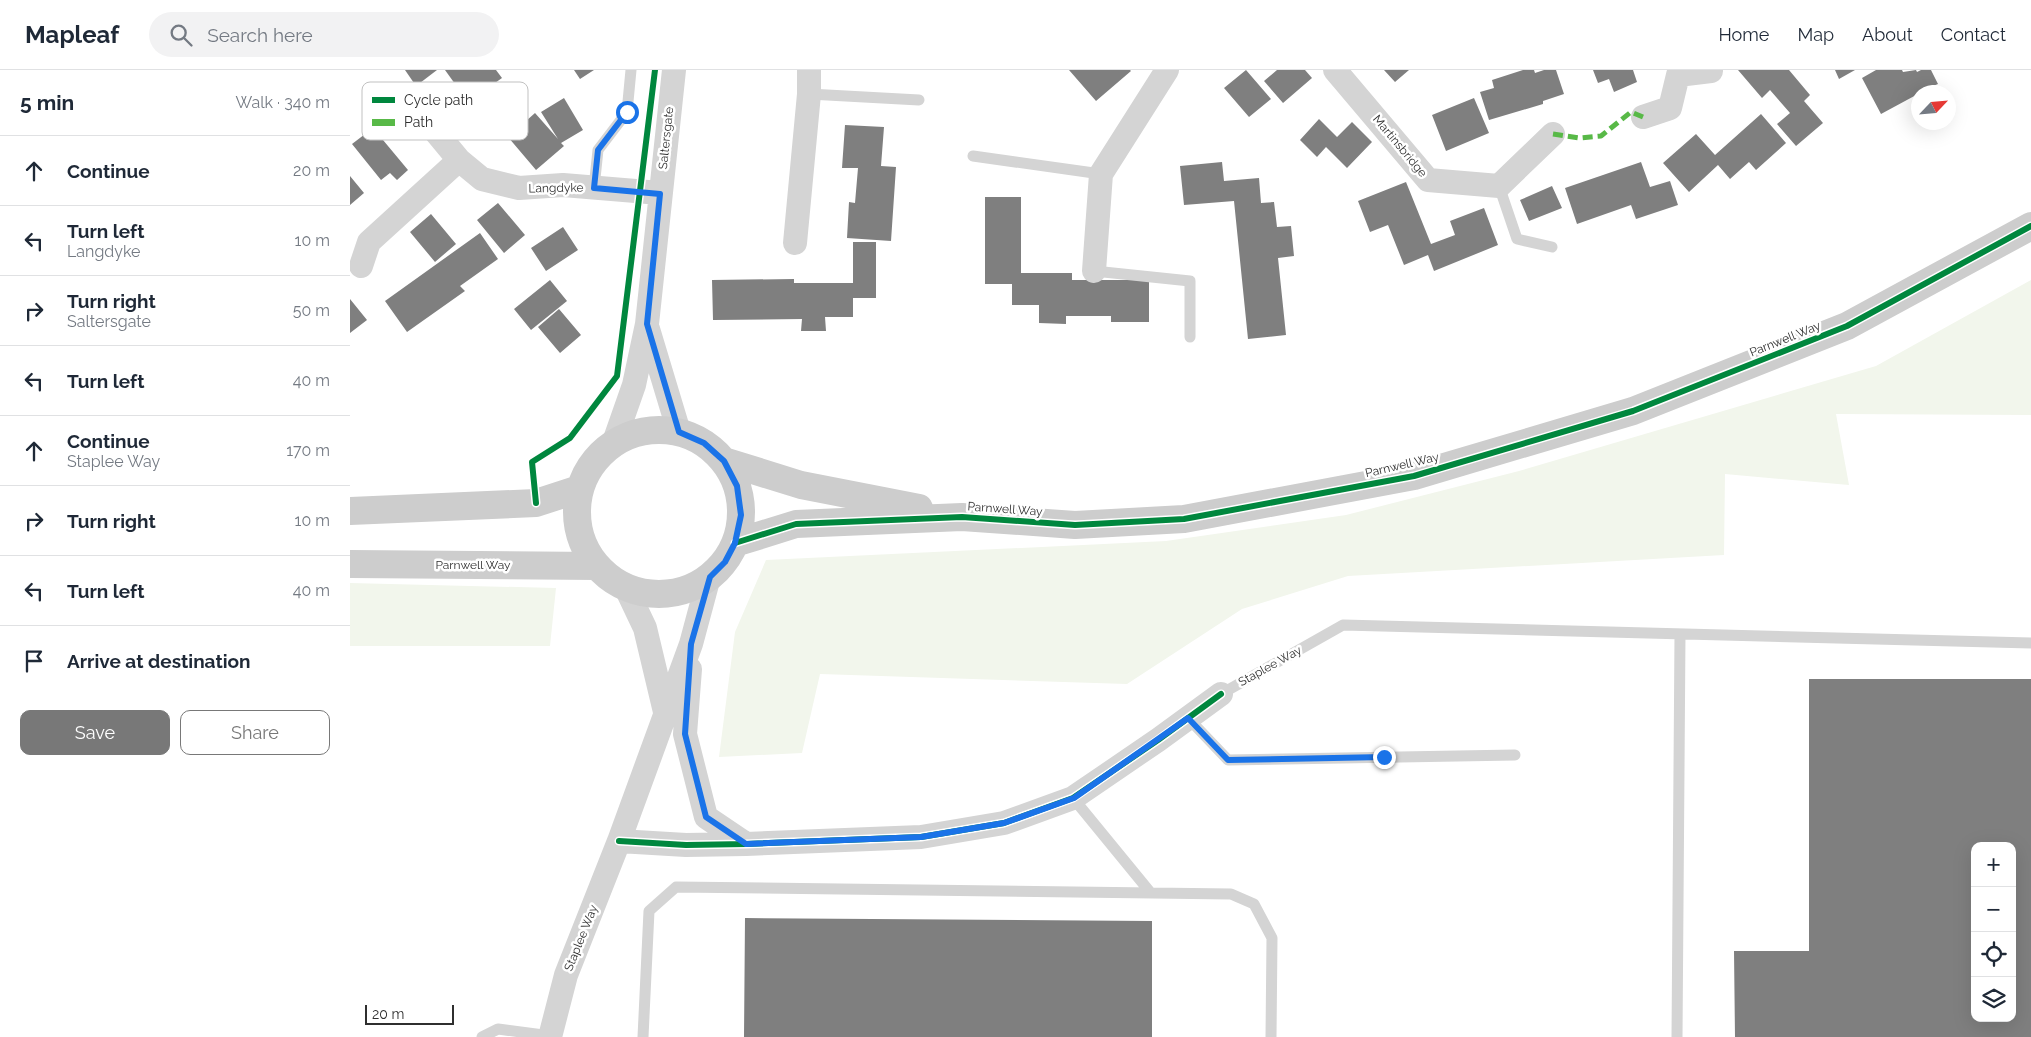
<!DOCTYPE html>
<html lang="en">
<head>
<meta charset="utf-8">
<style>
  body { margin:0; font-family:Raleway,sans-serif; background:#f2f2f3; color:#1f2937 }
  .controls { position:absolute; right:15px; bottom:15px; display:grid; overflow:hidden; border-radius:10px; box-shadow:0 5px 20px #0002 }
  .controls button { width:45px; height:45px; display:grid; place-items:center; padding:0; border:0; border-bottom:1px solid #e0e1e3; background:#fff; color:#1f2937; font:25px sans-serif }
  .compass { position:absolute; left:1561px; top:15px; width:45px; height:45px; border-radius:50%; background:#fff; box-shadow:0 5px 20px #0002; rotate:64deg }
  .scale { position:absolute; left:15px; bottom:12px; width:89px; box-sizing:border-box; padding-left:5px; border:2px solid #2f2f2f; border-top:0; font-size:14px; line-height:18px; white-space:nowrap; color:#2f2f2f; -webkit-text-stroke:4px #fff; paint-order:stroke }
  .stop { position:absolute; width:15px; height:15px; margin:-11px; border:4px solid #1a73e8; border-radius:50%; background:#fff }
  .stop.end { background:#1a73e8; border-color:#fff; box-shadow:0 1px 5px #0008 }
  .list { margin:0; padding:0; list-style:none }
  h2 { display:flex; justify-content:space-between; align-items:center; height:65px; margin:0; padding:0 20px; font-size:21px }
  h2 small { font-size:16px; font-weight:400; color:#747a83 }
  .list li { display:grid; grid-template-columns:32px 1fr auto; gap:15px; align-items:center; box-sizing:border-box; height:70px; padding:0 20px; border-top:1px solid #e0e1e3 }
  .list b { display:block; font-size:19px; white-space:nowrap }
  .list p { margin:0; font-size:16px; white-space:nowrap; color:#747a83 }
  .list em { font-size:16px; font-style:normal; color:#747a83 }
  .actions { display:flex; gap:10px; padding:15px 20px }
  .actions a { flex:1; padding:11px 0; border:1px solid #787878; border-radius:10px; text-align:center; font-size:18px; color:#787878 }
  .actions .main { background:#787878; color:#fff }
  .icon { flex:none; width:28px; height:28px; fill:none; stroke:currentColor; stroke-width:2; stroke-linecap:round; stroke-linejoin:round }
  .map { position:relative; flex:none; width:1681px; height:967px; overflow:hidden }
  header { display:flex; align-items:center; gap:30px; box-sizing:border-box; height:70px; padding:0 25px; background:#fff; border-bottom:1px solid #e0e1e3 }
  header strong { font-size:24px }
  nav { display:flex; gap:28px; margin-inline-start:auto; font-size:18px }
  .search { width:350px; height:45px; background:#f2f2f3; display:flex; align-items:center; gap:12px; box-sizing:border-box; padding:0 18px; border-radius:28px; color:#747a83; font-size:19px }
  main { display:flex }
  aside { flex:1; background:#fff }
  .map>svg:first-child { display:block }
  .green { fill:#f2f6ec }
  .building { fill:#7f7f7f; fill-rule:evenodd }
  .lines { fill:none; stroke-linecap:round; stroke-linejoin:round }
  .lane { stroke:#d4d4d4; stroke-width:11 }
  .street { stroke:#d4d4d4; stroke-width:24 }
  .secondary { stroke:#cdcdcd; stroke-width:28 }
  .quiet { stroke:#58b947; stroke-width:5; stroke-dasharray:10 5; stroke-linecap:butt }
  .cycleway-casing { stroke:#fff; stroke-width:9 }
  .cycleway { stroke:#00873e; stroke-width:6 }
  .route { stroke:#1a73e8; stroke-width:6 }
  .labels { text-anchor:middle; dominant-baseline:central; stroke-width:5; stroke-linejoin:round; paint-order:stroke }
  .street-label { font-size:12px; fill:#2f2f2f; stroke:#fff }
  .key { fill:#fff; stroke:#c1c1c1; stroke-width:1 }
  .key-label { font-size:14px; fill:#2f2f2f }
</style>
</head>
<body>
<header>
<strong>Mapleaf</strong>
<div class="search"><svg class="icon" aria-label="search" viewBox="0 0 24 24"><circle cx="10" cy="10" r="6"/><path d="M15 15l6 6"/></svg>Search here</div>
<nav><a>Home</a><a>Map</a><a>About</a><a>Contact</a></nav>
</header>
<main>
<aside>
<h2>5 min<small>Walk · 340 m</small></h2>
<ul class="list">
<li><svg class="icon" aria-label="ahead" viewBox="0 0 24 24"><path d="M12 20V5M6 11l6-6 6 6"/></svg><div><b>Continue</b></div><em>20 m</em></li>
<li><svg class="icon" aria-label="left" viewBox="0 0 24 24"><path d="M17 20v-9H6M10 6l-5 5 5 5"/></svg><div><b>Turn left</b><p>Langdyke</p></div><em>10 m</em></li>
<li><svg class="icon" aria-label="right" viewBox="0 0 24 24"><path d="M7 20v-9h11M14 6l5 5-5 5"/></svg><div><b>Turn right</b><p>Saltersgate</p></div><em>50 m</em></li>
<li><svg class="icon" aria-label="left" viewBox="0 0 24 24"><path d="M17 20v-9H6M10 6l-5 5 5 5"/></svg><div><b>Turn left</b></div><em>40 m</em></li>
<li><svg class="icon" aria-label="ahead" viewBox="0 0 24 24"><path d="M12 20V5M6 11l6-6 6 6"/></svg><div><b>Continue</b><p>Staplee Way</p></div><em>170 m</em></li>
<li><svg class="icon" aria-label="right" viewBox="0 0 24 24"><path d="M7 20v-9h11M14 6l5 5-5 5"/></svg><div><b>Turn right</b></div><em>10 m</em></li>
<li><svg class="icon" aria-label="left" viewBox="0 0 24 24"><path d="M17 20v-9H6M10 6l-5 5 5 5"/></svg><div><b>Turn left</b></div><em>40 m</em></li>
<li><svg class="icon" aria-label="arrive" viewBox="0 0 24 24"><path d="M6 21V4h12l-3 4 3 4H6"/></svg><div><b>Arrive at destination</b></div></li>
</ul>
<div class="actions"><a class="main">Save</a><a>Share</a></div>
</aside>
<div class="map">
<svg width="1681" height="967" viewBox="0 0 1681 967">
  <rect width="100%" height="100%" fill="#fff"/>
  <path class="green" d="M1681,210v135l-195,-1 13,71 -124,-11 -1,81 -376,21 -106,33 -115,75 -307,-10 -18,79 -83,4 16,-125 31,-72 400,-19 180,-26 173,-44 357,-105z
    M0,513l206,5 -6,58h-200z"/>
  <path class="building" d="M55,0h32l-21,16z
    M95,0h51l6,8 -34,24z
    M224,0h20l-14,9z
    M719,0h61l1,1 -35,30z
    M896,0l25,29 -22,18 -25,-29z
    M927,0h28l7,8 -29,25 -19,-22z
    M1034,0h25l-14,12z
    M1173,0h11l1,3 9,-3h12l8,24 -21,7v3l-54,16 -9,-28 14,-4 -2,-8z
    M1243,0h40l4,12 -23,10 -5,-13 -11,4z
    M1388,0h51l21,25 -6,6 19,22 -27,23 -19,-22 13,-11 -20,-23 -8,8z
    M1485,0h20l-16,9z
    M1526,0h26l1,2 13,-2 1,2 4,-2h10l7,14 -20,8v2l-37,20 -19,-36z
    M214,28l19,32 -22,13 3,3 -28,24 -28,-33 27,-24 23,26 -17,-27z
    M1124,28l15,35 -43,18 -14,-36z
    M1411,44l25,29 -30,27 -7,-8 -19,17 -12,-14 -29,27 -26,-29 33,-29 19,21z
    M969,49l18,18 15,-15 20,20 -25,26 -21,-21 -9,10 -17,-17z
    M495,55l39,2 -3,39 15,1 -5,74 -44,-3 2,-36 6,1 3,-35h-16z
    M23,58l35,42 -11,10 -7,-7 -9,7 -29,-36z
    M872,92l2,19 35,-3 2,25 13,-1 3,25 14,-1 3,30 -16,2 8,77 -38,4 -14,-138 -50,4 -4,-39z
    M1291,92l9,25 20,-6 8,24 -42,14 -5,-14 -54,19 -12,-36z
    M0,106l14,17 -14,12z
    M1056,112l25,62 24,-9 -5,-14 34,-13 14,37 -64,26 -6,-16 -24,10 -16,-40 -18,7 -12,-31z
    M1202,116l10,22 -33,13 -9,-21z
    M635,127h36v76h51v7h77v42h-38v-6h-45v8l-27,-1v-18h-27v-21h-27z
    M148,133l27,32 -21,18 -27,-33z
    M81,144l25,30 -21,18 -25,-30z
    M213,157l15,23 -32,21 -15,-23z
    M130,163l18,26 -38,27 5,5 -58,41 -22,-31z
    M503,172h23v56h-23v19h-28l1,14h-25l1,-12 -89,1 -1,-40 82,-1v4h59z
    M200,210l17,21 -36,29 -17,-21z
    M0,229l17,21 -17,13z
    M209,239l22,26 -21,18 -22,-26z
    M1459,609h222v358h-296l-1,-86h75zM1625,776h37v172h-37z
    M395,848l407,3v116h-408z"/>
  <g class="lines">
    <path class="lane" d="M459,24l110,6
      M623,86l128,18
      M1149,116l18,53 35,8
      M244,118l4,-38 29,-38 4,-42
      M744,201l96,10v56
      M871,624l122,-69 688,18
      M838,648l40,42 287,-5
      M723,728l77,94
      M132,967l16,-8 53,7
      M293,967l6,-126 27,-24 555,7 23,10 18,34 -1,99
      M1327,967l3,-403"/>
    <path class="street" d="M985,0l93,110 71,6 54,-52
      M1328,5l33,-4
      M1293,47l27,-9 8,-33
      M80,55l29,35 23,19 37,9 44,-3 97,8
      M445,173l14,-149v-24
      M11,196l8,-24 90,-82
      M744,201l7,-97 66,-104
      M298,259l31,103
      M264,372l20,-57 13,-61 27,-254
      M276,518l19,40 20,84
      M340,599l-5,65 21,83 40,27
      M269,771l67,4 60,-1 175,-7 83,-14 69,-25 85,-58 63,-46
      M200,967l16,-62 53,-134 72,-197 18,-67"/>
    <path class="secondary" d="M227 442a82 82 0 1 1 164 0a82 82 0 1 1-164 0Z
      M374,391l77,24 118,23
      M0,441l186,-8 43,-14
      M385,473l61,-19 166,-7 113,8 109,-6 230,-43 219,-65 214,-85 184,-100
      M0,494l247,2"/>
    <path class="quiet" d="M1203,64l26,4 22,-2 30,-24 12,5"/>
    <defs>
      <path id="cycleway" d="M186,433l-4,-41 38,-24 47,-62 38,-306
        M385,473l61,-19 166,-7 113,8 109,-6 230,-43 219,-65 214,-85 184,-100
        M269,771l67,4 60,-1 175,-7 83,-14 69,-25 85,-58 63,-46"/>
    </defs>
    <use href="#cycleway" class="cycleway-casing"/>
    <use href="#cycleway" class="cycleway"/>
  </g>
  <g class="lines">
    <path class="route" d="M277,42l-29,38 -4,38 66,6 -13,130 32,108 25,11 20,18 13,25 4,29 -6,28 -10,19 -15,15 -19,67 -6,90 21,83 40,27 175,-7 83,-14 70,-25 114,-80 40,42 156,-3"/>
  </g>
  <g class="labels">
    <g class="street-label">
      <text transform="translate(316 68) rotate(-84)">Saltersgate</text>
      <text transform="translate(1050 76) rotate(50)">Martinsbridge</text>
      <text transform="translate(206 118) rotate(-1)">Langdyke</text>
      <text transform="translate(1435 269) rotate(-22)">Parnwell Way</text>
      <text transform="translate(1052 395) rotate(-13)">Parnwell Way</text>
      <text transform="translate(655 439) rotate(4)">Parnwell Way</text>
      <text x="123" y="495">Parnwell Way</text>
      <text transform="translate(920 596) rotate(-29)">Staplee Way</text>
      <text transform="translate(231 868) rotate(-68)">Staplee Way</text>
    </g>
  </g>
  <rect x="12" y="12" width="166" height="58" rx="8" class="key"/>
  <rect x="22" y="27" width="23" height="6" fill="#00873e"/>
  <rect x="22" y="49" width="23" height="7" fill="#58b947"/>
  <g class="key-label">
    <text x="54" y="35">Cycle path</text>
    <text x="54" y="57">Path</text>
  </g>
</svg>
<div class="controls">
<button>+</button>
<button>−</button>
<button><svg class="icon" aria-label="locate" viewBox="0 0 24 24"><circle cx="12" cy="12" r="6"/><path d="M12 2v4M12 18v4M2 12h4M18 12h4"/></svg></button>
<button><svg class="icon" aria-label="layers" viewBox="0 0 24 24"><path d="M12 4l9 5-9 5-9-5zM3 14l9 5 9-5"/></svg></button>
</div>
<svg class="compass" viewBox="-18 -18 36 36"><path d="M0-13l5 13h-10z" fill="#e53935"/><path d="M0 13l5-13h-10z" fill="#747a83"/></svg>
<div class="scale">20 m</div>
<div class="stop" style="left:277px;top:42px"></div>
<div class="stop end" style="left:1034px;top:687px"></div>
</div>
</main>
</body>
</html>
